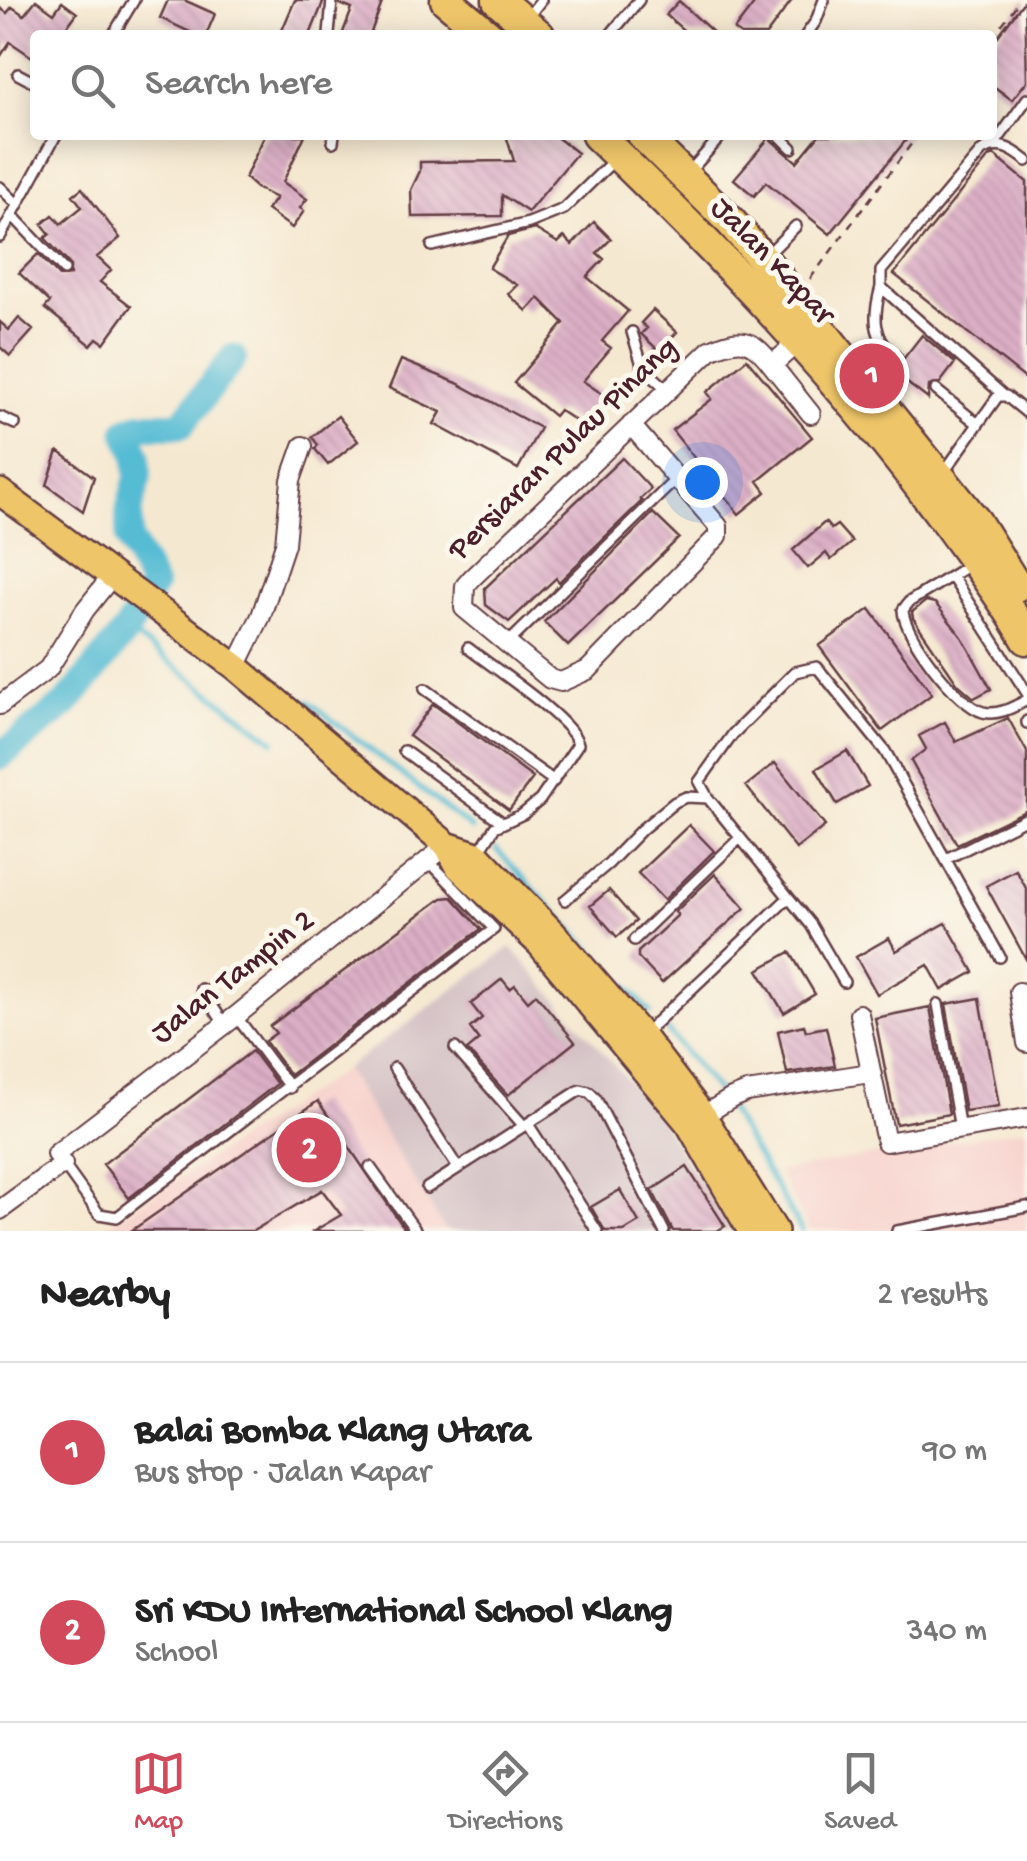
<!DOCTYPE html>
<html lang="en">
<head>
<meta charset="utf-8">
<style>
  body { margin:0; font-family:"Gochi Hand",sans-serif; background:#f6f6f6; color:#222 }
  .you { position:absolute; left:702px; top:482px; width:35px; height:35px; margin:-25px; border:8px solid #fff; border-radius:50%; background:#1a73e8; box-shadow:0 0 0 15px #1a73e833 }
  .badge { display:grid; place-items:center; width:65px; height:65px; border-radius:50%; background:#d1495b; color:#fff; font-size:32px; font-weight:700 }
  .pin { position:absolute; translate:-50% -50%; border:5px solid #fff; box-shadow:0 2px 10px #0006 }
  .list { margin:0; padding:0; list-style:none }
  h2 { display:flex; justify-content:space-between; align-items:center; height:130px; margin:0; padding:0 40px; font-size:42px }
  h2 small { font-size:32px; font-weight:400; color:#767676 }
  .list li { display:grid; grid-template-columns:65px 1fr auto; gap:30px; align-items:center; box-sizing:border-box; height:180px; padding:0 40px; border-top:2px solid #e0e0e0 }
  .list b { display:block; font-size:38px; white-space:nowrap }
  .list p { margin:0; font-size:32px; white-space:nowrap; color:#767676 }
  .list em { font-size:32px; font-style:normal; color:#767676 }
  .icon { flex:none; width:55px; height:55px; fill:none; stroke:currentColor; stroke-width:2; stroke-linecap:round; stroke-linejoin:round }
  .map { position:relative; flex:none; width:1027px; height:1231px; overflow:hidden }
  .search { position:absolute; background:#fff; box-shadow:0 5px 25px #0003; left:30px; right:30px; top:30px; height:110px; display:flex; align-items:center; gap:25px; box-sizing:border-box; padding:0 35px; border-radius:10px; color:#767676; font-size:38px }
  .sheet { height:490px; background:#fff }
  nav { display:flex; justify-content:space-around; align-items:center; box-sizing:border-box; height:140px; border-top:2px solid #e0e0e0; background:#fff; font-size:28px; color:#767676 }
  nav a { display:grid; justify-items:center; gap:5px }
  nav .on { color:#d1495b }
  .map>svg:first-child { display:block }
  .built { fill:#f7d0cb }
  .industrial { fill:#d2bec2 }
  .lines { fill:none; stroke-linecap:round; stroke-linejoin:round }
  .stream { stroke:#56bcd4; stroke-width:5 }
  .river { stroke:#56bcd4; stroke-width:28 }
  .building { fill:url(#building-back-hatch) }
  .lane-casing { stroke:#643d44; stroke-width:14 }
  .street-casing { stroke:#643d44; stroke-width:22 }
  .primary-casing { stroke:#643d44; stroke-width:30 }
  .highway-casing { stroke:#643d44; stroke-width:35 }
  .path { stroke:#643d44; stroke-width:2.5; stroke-dasharray:8 8; stroke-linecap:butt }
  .lane { stroke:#fff; stroke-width:9 }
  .street { stroke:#fff; stroke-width:18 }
  .primary { stroke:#eec569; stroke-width:25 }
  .highway { stroke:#eec569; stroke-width:30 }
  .labels { text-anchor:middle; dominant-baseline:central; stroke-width:10; stroke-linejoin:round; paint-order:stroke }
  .street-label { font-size:32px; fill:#4a1f2b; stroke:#fbf7ec }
</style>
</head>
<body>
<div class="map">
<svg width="1027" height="1231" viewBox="0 0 1027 1231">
  <defs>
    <pattern id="building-back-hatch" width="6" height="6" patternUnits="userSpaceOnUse" patternTransform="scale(2.5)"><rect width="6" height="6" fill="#dcafc6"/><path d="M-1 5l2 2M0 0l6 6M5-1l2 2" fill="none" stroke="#be96aa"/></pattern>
  </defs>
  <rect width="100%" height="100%" fill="#fbf7ec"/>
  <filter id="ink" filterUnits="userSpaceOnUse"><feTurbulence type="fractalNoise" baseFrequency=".01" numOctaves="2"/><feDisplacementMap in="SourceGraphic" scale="20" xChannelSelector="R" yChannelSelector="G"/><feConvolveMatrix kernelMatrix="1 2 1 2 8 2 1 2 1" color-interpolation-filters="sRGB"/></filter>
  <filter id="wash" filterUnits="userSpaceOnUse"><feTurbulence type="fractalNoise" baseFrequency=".0048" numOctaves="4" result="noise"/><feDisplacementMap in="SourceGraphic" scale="40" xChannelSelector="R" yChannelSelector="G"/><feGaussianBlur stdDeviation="2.25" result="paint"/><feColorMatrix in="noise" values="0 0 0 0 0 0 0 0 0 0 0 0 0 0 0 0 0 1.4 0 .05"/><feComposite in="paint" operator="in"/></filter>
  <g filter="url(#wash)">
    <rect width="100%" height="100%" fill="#f5e8d0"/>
    <path class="built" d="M345,1069l101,162h-346z
      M1027,1128v103h-217l-32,-59z"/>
    <path class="industrial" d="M511,947l145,166 75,118h-285l-101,-162z"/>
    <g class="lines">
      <path class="stream" d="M127,630l147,111
        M308,701l164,128
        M496,849l154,163
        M667,1030l55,67
        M727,1106l75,125"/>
      <path class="river" d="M0,756l66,-52 61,-74 26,-44 -24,-47v-28l9,-33 -1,-23 -10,-24 14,-6h40l52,-67"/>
    </g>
    <g id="blocks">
      <path class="building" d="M36,0l18,13 8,-11 15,11 -16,22h-26v24l-25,-17 -10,15v-49l7,5 5,-6 12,8z
        M168,0h16l31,14 -9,21h-10l-36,-17z
        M295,0h29l-14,35h-30z
        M340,0h43l-13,35h-28l10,-26 -12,-5z
        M757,0h35l-26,35h-25l-7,-5z
        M1025,0l2,81 -15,19 -20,-15v-41z
        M679,1l37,34h-27l-23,-20z
        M265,135h40l-22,47 24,17 -7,9 4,3 -12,17 -25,-18 9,-12 -20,-10 -11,-10z
        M506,135h48l23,18 -49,59 -26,-17v21l-90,1 -1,-27 9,-19v-9l94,-1z
        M819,135h91l-80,99 -64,-52 -12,14 -20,-17 35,-41 28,24z
        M994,155l33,27v198l-133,-106 95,-117z
        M82,188l38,50 -23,19 14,13 -11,12 31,24 -27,37 -7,-5 -6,7 -46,-37 5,-6 -31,-29 19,-19 21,22 11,-1v-10l-25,-27 5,-4 -8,-10 11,-9 8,9 21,-17 -9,-12z
        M594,222l17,17 -14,14 7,6 -17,18 41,34 -26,30 9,7 -28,33 24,16 -21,31 -27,-18 -5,6 -40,-33 50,-60 -25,-25 -12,13 -19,-17 9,-9 -28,-17 19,-32 27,-7 23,14 6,-6 8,8z
        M653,310l24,22 -18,19 -18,-17 6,-6 -6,-5z
        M19,318l14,12 -23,26 -10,-9v-25l9,8z
        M922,335l33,28 -15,20 -11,3 -1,13 -35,-27z
        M747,359l65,78 -54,44 8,11 -27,22 -67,-84 40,-31 -5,-7z
        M401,360l56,23 83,45 -22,41 -84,-45 7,-12 -52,-24z
        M338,416l20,25 -30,24 -13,-16 3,-4 -6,-8z
        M58,451l36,26 -11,34 -36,-26z
        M622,458l29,31 -11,10 2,2 -83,81 -3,-4 -47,44 -23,-17 -1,-17z
        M653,513l26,25 -111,108 -24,-24z
        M825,522l6,7 6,-4 15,17 -21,18 -5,-7 -18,15 -15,-18z
        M926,601l9,2 27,34 29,52 -17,9 -16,-14 -45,-66 -1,-6z
        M870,609l62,85 -50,37 -63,-85z
        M433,704l100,74 -24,32 -100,-74z
        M1008,718l19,34v58l-70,34 -46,-83 15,-12 -7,-13 26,-14 11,20z
        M847,751l21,35 -31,18 -21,-35z
        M775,763l50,63 -29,23 -50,-63z
        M689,825l25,26 -50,49 -26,-27z
        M1016,870l11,20v71l-41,-75z
        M715,874l30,34 -83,75 -24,-26v-5l40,-37 -3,-3z
        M609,890l27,31 -19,16 -27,-31z
        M452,897l29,32 -191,146 -25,-34 11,-8 -6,-7 172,-128z
        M946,923l28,49 -32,18 -14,-25 -51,29 -21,-37 33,-19 7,13z
        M790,952l25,42 -31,19 -26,-43z
        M502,979l8,10 5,-4 13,16 8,-7 39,48 -67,53 -41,-45 12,-10 -9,-12 12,-10 -11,-14z
        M980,998l19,108 -34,5 -19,-107z
        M930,1007l19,107 -53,10 -21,-106z
        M804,1025l2,6 20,-4 9,39 -48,7 -9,-42z
        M252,1051l25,33 -148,114 -26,-34z
        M318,1101l88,130h-92l27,-16 -19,-25 -69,41h-122z
        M687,1167l38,59 -8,5h-44l-21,-41z
        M620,1190l19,32 -15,9h-19l-14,-24z"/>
    </g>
  </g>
  <g filter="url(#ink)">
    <use href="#blocks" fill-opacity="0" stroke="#643d44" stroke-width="2.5"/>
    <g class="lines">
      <defs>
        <path id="lane" d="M113,35l21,-35
          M329,35l3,-35
          M514,35l27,-35
          M610,35l29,-35
          M806,35l10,-14 8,-21
          M18,74l17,9
          M779,135l13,13
          M333,142l1,-7
          M994,145l33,-46
          M690,171l32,-36
          M0,187l17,17
          M12,215l52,55
          M0,237l56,-102
          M432,246l97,-23 35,-14 49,-48
          M765,257l31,-31
          M881,287c-8,29 -9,50 15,70
          M632,332l11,36 25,22
          M936,390l42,34
          M1002,394l-121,-107v-16l101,-120c18,-10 30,-2 45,10
          M0,417l15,7
          M942,475l56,-79h8l21,17
          M969,565l-60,37 -6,8c0,24 55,96 80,102 16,4 30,-5 44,-12
          M952,577l75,116
          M507,644l169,-165
          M468,648c23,18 105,72 110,96l-38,56 -17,14 -28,13 -18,28
          M425,689l129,92
          M1027,721v2
          M404,751l99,72
          M708,798l-9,-16 34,-48 62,-62 22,-5 68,84 115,206
          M946,859l81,-41
          M565,900l43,-36 34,-35 33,-27 11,-5 22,1 103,127 33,57
          M634,940l106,-102
          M201,989l24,36
          M938,1004l22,125
          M236,1016l54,72
          M644,1034l143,-135
          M455,1048l69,78
          M394,1068l64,100
          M528,1124l69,107
          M63,1164l36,50 18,3 377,-288 -65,-68
          M370,1167l46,64
          M427,1188l153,-98 9,2 7,7 68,132
          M897,1231l130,-24"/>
        <path id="street" d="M799,341l-27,24 39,49
          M631,425l87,101v10l-130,134 -27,12 -11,-3 -86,-71 1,-22 7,-8 238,-228c31,-14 42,-12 62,15
          M236,667l25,-51 24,-72 6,-64 12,-34
          M0,705l48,-36 37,-59 27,-34
          M1019,992l8,51
          M859,1014l27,128 141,-24
          M694,1121l38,-23 15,-6 123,-19
          M56,1154l180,-138 211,-171
          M0,1210l63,-46"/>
        <path id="primary" d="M0,492l236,175 211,178 30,10 76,78 89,103 61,80 72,115
          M447,845l12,22 80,76 150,181 62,107"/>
        <path id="highway" d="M446,0l42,35
          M498,0l41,35
          M597,135c125,120 245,245 348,385 28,39 58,77 82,119
          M643,135l87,86 33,38 213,263 40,64"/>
      </defs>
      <use href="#lane" class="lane-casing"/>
      <use href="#street" class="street-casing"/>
      <use href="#primary" class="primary-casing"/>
      <use href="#highway" class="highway-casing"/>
      <path class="path" d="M992,38l28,-38
        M810,279l108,-144"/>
      <use href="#lane" class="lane"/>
      <use href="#street" class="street"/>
      <use href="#primary" class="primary"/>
      <use href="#highway" class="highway"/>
    </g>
  </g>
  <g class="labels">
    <g class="street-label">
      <text transform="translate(771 262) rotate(46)">Jalan Kapar</text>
      <text transform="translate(564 450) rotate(-44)">Persiaran Pulau Pinang</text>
      <text transform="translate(234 978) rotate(-38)">Jalan Tampin 2</text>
    </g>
  </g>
</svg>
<div class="you"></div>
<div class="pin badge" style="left:872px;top:376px">1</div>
<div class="pin badge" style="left:309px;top:1150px">2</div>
<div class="search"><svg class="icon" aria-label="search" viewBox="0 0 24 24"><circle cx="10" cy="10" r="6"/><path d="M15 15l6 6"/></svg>Search here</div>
</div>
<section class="sheet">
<h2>Nearby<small>2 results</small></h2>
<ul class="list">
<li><span class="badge">1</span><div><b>Balai Bomba Klang Utara</b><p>Bus stop · Jalan Kapar</p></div><em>90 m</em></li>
<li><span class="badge">2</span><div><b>Sri KDU International School Klang</b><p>School</p></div><em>340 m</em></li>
</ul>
</section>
<nav>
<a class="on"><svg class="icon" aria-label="map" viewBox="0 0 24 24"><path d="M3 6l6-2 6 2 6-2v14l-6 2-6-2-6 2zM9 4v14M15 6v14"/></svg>Map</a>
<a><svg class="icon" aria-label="directions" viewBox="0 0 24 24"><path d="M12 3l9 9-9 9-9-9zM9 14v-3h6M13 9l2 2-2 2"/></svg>Directions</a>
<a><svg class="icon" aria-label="saved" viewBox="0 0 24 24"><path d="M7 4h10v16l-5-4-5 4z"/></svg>Saved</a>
</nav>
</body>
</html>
